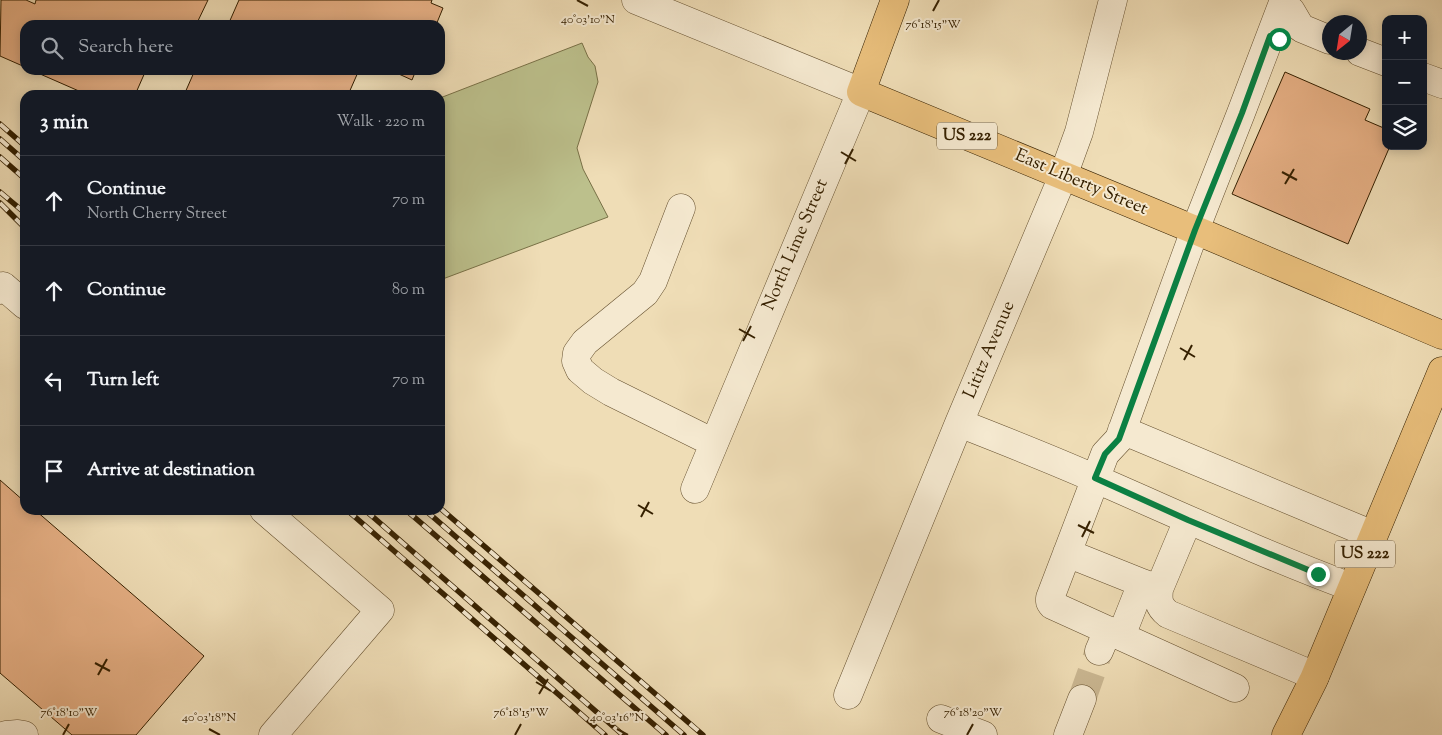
<!DOCTYPE html>
<html lang="en">
<head>
<meta charset="utf-8">
<style>
  body { margin:0; font-family:"Sorts Mill Goudy",serif; background:#242831; color:#f1f3f6 }
  .controls { position:absolute; right:15px; top:15px; display:grid; overflow:hidden; border-radius:10px; box-shadow:0 2px 12px #0003 }
  .controls button { width:45px; height:45px; display:grid; place-items:center; padding:0; border:0; border-bottom:1px solid #363941; background:#171b24; color:#f1f3f6; font:25px sans-serif }
  .compass { position:absolute; left:1322px; top:15px; width:45px; height:45px; border-radius:50%; background:#171b24; box-shadow:0 2px 12px #0003; rotate:210deg }
  .stop { position:absolute; width:15px; height:15px; margin:-11px; border:4px solid #0b8043; border-radius:50%; background:#fff }
  .stop.end { background:#0b8043; border-color:#fff; box-shadow:0 1px 5px #0008 }
  .list { margin:0; padding:0; list-style:none }
  h2 { display:flex; justify-content:space-between; align-items:center; height:65px; margin:0; padding:0 20px; font-size:21px }
  h2 small { font-size:16px; font-weight:400; color:#9ea1a6 }
  .list li { display:grid; grid-template-columns:32px 1fr auto; gap:15px; align-items:center; box-sizing:border-box; height:90px; padding:0 20px; border-top:1px solid #363941 }
  .list b { display:block; font-size:19px; white-space:nowrap }
  .list p { margin:0; font-size:16px; white-space:nowrap; color:#9ea1a6 }
  .list em { font-size:16px; font-style:normal; color:#9ea1a6 }
  .icon { flex:none; width:28px; height:28px; fill:none; stroke:currentColor; stroke-width:2; stroke-linecap:round; stroke-linejoin:round }
  .map { position:relative; flex:none; width:1442px; height:735px; overflow:hidden }
  .search { position:absolute; background:#171b24; box-shadow:0 2px 12px #0003; left:20px; top:20px; width:425px; height:55px; display:flex; align-items:center; gap:12px; box-sizing:border-box; padding:0 18px; border-radius:15px; color:#9ea1a6; font-size:19px }
  .panel { position:absolute; background:#171b24; box-shadow:0 2px 12px #0003; left:20px; top:90px; width:425px; height:425px; border-radius:15px }
  .map>svg:first-child { display:block }
  .green { fill:#bcc08c; stroke:#787046 }
  .building { fill:#e5af84; stroke:#352000 }
  .lines { fill:none; stroke-linecap:round; stroke-linejoin:round }
  .minor-tunnel { stroke:#cab792; stroke-width:28; stroke-dasharray:28 14; stroke-linecap:butt }
  .minor-casing { stroke:#644f2e; stroke-width:29 }
  .highway-casing { stroke:#352000; stroke-width:29 }
  .minor { stroke:#f5e9d0; stroke-width:28 }
  .highway { stroke:#e8be7b; stroke-width:28 }
  .rail-casing { stroke:#352000; stroke-width:5.5 }
  .rail { stroke:#f5e9d0; stroke-width:4; stroke-dasharray:11; stroke-linecap:butt }
  .route { stroke:#0b8043; stroke-width:6 }
  .ticks { fill:none; stroke:#352000; stroke-width:2 }
  .labels { text-anchor:middle; dominant-baseline:central; stroke-width:4; stroke-linejoin:round; paint-order:stroke }
  .shield { fill:#f5e9d0; stroke:#6f5c3e; stroke-width:1 }
  .shield-label { font-size:16px; font-weight:bold; fill:#352000 }
  .street-label { font-size:18px; fill:#352000; stroke:#f5e9d0 }
  .ticks-label { font-size:12px; text-anchor:middle; fill:#352000; stroke:#f5e9d0; stroke-width:4; stroke-linejoin:round; paint-order:stroke }
</style>
</head>
<body>
<div class="map">
<svg width="1442" height="735" viewBox="0 0 1442 735">
  <rect width="100%" height="100%" fill="#efddb6"/>
  <filter id="stains"><feTurbulence type="fractalNoise" baseFrequency=".004" numOctaves="4"/><feColorMatrix values="0 0 0 0 .2 0 0 0 0 .09 0 0 0 0 .02 0 0 0 .5 -.17"/></filter>
  <radialGradient id="worn" r=".72"><stop offset=".6" stop-color="#630" stop-opacity="0"/><stop offset="1" stop-color="#630" stop-opacity=".3"/></radialGradient>
  <path class="green" d="M582,43l6,14 7,9 3,16 -21,66 6,21 25,48 -168,63v-182z"/>
  <path class="building" d="M1,0h25l9,4 1,-4h172l-12,25h-171v42l-25,-11z
    M239,0h193l-1,3 12,5 -7,17h-208z
    M31,70h115l-11,25h-47z
    M195,70h164l-11,25h-164z
    M390,70h26l-4,10z
    M1285,72l85,37 -5,11 21,9v17h4l-42,98 -116,-50z
    M0,480l25,22v8h10l169,146 -68,79h-64l-72,-62z"/>
  <g class="lines">
    <path class="minor-tunnel" d="M1082,699l17,-48"/>
    <defs>
      <path id="minor" d="M636,0l225,92 -166,397
        M1281,8l10,3 10,17 29,12
        M1360,52l26,10
        M1423,77l19,7
        M681,208l-28,73 -8,12 -60,49 -8,11 -1,8 4,9 13,11 18,11 103,51
        M0,290l3,-4 22,19
        M959,423c46,18 92,36 137,56 85,37 169,76 255,108
        M1122,430l251,105
        M264,510l116,100 -107,125
        M1188,520l-29,69c-1,11 -1,17 9,25l147,62
        M1067,553l75,30
        M1121,636l21,-53 17,6
        M1099,651l9,-21
        M1235,688l-183,-83 -2,-3v-4l55,-144 14,-15 76,-209 46,-117 43,-113
        M848,695l111,-272 104,-247 16,-44 34,-132
        M941,719l42,16
        M6,735l12,-1 6,1
        M1068,735l14,-36"/>
      <path id="highway" d="M895,0l-34,92 334,138 247,105
        M1286,735l28,-56 128,-308"/>
    </defs>
    <use href="#minor" class="minor-casing"/>
    <use href="#highway" class="highway-casing"/>
    <use href="#minor" class="minor"/>
    <use href="#highway" class="highway"/>
    <defs>
      <path id="rail" d="M0,124l25,22
        M0,139l25,22
        M0,157l25,22
        M0,192l25,21
        M0,203l25,25
        M440,508l263,227
        M347,510l258,225
        M365,510l258,225
        M406,510l260,225
        M425,510l259,225"/>
    </defs>
    <use href="#rail" class="rail-casing"/>
    <use href="#rail" class="rail"/>
  </g>
  <g class="lines">
    <path class="route" d="M1279,39l-9,-3 -28,77 -47,117 -76,209 -14,15 -10,24 93,42 130,54"/>
  </g>
  <path class="ticks" d="M577,0l11,6M933,11l6,-11M841,152l15,9M845,164l8,-15M1282,172l15,8M1285,184l9,-15M739,329l16,9M743,341l8,-15M1180,348l15,9M1184,360l8,-15M638,505l15,9M641,517l8,-15M1078,525l16,8M1082,537l8,-16M95,663l15,8M98,675l9,-16M536,682l15,9M539,694l9,-15M209,729l11,6M617,729l11,6M63,735l6,-11M515,735l6,-11M967,735l6,-11"/>
  <g class="labels">
    <g class="shield">
      <rect x="937" y="122.5" width="60" height="27" rx="4"/>
      <rect x="1335" y="540.5" width="60" height="27" rx="4"/>
    </g>
    <g class="shield-label">
      <text x="967" y="136">US 222</text>
      <text x="1365" y="554">US 222</text>
    </g>
    <g class="street-label">
      <text transform="translate(1081 183) rotate(23)">East Liberty Street</text>
      <text transform="translate(796 245) rotate(-67)">North Lime Street</text>
      <text transform="translate(990 350) rotate(-67)">Lititz Avenue</text>
    </g>
  </g>
  <g class="ticks-label">
    <text x="588" y="23">40°03'10"N</text>
    <text x="933" y="28">76°18'15"W</text>
    <text x="69" y="716">76°18'10"W</text>
    <text x="521" y="716">76°18'15"W</text>
    <text x="973" y="716">76°18'20"W</text>
    <text x="209" y="721">40°03'18"N</text>
    <text x="617" y="721">40°03'16"N</text>
  </g>
  <rect width="100%" height="100%" filter="url(#stains)"/>
  <rect width="100%" height="100%" fill="url(#worn)"/>
</svg>
<div class="controls">
<button>+</button>
<button>−</button>
<button><svg class="icon" aria-label="layers" viewBox="0 0 24 24"><path d="M12 4l9 5-9 5-9-5zM3 14l9 5 9-5"/></svg></button>
</div>
<svg class="compass" viewBox="-18 -18 36 36"><path d="M0-13l5 13h-10z" fill="#e53935"/><path d="M0 13l5-13h-10z" fill="#9ea1a6"/></svg>
<div class="stop" style="left:1279px;top:39px"></div>
<div class="stop end" style="left:1318px;top:574px"></div>
<div class="search"><svg class="icon" aria-label="search" viewBox="0 0 24 24"><circle cx="10" cy="10" r="6"/><path d="M15 15l6 6"/></svg>Search here</div>
<section class="panel">
<h2>3 min<small>Walk · 220 m</small></h2>
<ul class="list">
<li><svg class="icon" aria-label="ahead" viewBox="0 0 24 24"><path d="M12 20V5M6 11l6-6 6 6"/></svg><div><b>Continue</b><p>North Cherry Street</p></div><em>70 m</em></li>
<li><svg class="icon" aria-label="ahead" viewBox="0 0 24 24"><path d="M12 20V5M6 11l6-6 6 6"/></svg><div><b>Continue</b></div><em>80 m</em></li>
<li><svg class="icon" aria-label="left" viewBox="0 0 24 24"><path d="M17 20v-9H6M10 6l-5 5 5 5"/></svg><div><b>Turn left</b></div><em>70 m</em></li>
<li><svg class="icon" aria-label="arrive" viewBox="0 0 24 24"><path d="M6 21V4h12l-3 4 3 4H6"/></svg><div><b>Arrive at destination</b></div></li>
</ul>
</section>
</div>
</body>
</html>
